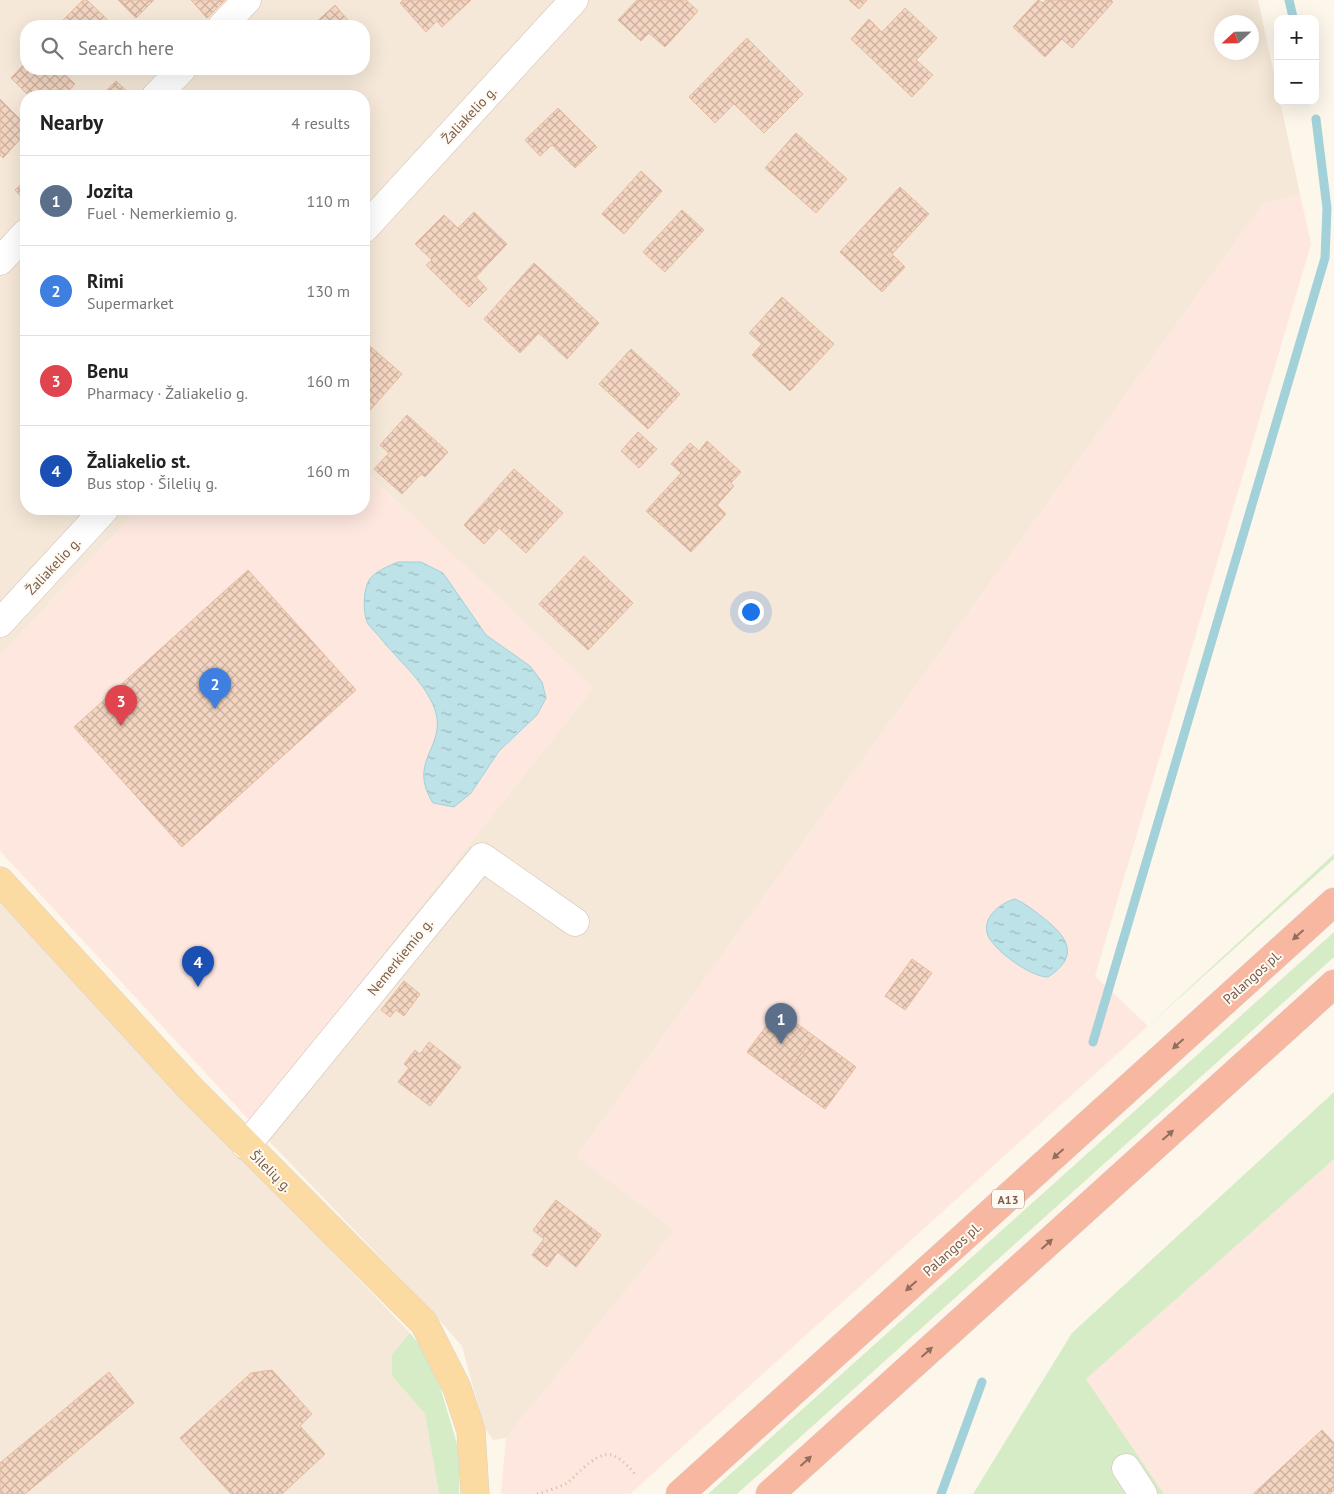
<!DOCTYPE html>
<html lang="en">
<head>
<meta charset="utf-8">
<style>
  body { margin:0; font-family:"PT Sans",sans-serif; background:#f2f2f2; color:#222 }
  .controls { position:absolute; right:15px; top:15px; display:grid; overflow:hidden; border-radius:10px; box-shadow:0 5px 20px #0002 }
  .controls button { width:45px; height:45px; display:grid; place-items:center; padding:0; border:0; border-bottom:1px solid #e0e0e0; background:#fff; color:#222; font:25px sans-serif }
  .compass { position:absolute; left:1214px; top:15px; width:45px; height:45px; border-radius:50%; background:#fff; box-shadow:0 5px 20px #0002; rotate:248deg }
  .you { position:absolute; left:750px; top:611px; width:18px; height:18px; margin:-12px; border:4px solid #fff; border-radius:50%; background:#1a73e8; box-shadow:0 0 0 8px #1a73e833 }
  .badge { display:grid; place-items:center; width:32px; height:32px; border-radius:50%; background:#0b8043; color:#fff; font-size:16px; font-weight:700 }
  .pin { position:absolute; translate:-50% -41px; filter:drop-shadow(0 1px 2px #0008) }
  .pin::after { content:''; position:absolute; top:26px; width:18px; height:15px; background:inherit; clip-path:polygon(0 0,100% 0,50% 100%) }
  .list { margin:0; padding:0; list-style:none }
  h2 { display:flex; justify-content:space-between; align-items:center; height:65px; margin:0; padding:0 20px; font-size:21px }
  h2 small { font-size:16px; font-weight:400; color:#767676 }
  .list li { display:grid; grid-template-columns:32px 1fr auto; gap:15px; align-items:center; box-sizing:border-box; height:90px; padding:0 20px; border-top:1px solid #e0e0e0 }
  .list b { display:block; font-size:19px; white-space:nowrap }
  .list p { margin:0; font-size:16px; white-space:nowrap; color:#767676 }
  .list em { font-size:16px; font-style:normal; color:#767676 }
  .icon { flex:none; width:28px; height:28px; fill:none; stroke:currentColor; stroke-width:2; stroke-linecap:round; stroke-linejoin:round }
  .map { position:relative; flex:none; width:1334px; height:1494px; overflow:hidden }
  .search { position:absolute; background:#fff; box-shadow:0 5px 20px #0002; left:20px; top:20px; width:350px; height:55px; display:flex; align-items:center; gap:12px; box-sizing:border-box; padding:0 18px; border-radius:20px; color:#767676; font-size:19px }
  .panel { position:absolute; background:#fff; box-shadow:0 5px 20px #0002; left:20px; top:90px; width:350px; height:425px; border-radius:20px }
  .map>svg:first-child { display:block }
  .residential { fill:#f5e8d8; fill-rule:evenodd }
  .commercial { fill:#fde7de }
  .grass { fill:#d6ecc7 }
  .water { fill:url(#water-ripples); stroke:#a3d1da }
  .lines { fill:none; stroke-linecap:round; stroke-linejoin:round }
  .stream { stroke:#a3d1da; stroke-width:9 }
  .building { fill:url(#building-cross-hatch); stroke:#e6bba1 }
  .minor-casing { stroke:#d0beae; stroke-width:29 }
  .major-casing { stroke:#d9d1cd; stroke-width:29 }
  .highway-casing { stroke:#d9d1cd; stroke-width:29 }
  .path { stroke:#d9b8a3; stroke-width:3; stroke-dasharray:1 4; stroke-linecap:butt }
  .minor { stroke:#fff; stroke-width:28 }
  .major { stroke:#fcdba2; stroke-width:28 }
  .highway { stroke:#f8b7a0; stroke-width:28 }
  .oneway { fill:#926e5d }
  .labels { text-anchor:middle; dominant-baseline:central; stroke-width:4; stroke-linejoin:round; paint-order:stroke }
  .shield { fill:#fffaf1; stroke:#a18b7e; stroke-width:1 }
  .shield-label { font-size:12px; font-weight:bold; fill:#795c4c }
  .street-label { font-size:14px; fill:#795c4c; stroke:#fffaf1 }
</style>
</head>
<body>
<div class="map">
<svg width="1334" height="1494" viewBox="0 0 1334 1494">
  <defs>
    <pattern id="water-ripples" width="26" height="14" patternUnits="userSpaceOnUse" patternTransform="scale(1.25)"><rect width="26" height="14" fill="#bde2e8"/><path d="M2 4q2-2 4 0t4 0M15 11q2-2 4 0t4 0" fill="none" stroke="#9ebabe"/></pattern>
    <pattern id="building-cross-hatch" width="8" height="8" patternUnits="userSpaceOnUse" patternTransform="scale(1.25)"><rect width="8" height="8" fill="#f3d5c1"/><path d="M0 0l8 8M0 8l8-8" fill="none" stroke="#cab09f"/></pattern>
  </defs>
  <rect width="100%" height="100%" fill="#fdf6ea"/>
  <path class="residential" d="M0,0h1258l20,92v9h2l20,93 -37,10 -686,952 98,74 -169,208 -13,2 -9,-13 -22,-81 -37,-42 -175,-183 343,-433 -229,-218v-374h-338v413h112l-138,146zM1222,22h30v30h-30zM26,26h338v43h-338z
    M0,903l410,430 -18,21v22l33,38 14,80h-439z"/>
  <path class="commercial" d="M1300,194l11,50 -216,732 53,50 -518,468h-129l5,-56 169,-208 -98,-74 686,-952z
    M364,470l229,218 -343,433 -250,-270v-196l138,-146h226z
    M1334,1159v335h-170l-78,-115z"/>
  <path class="grass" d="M1334,854v5l-186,167z
    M1334,932v25l-597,537h-29z
    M1334,1092v67l-248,220 78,115h-191l99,-161z
    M410,1333l15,19 14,31 21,71 -1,40h-20l-14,-80 -33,-38v-22z"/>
  <path class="water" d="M398,562h23l22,11 43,62 44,31 12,16 4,16 -9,17 -38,36 -28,42 -17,14 -21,-4c-26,-41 12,-55 3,-90 -8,-28 -36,-51 -54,-73 -4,-6 -12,-12 -15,-18 -4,-10 -4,-32 2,-42 6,-9 20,-14 29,-18z
    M1015,899c10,4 18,11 26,17 25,19 41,39 7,61 -17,0 -52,-25 -60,-41 -7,-18 12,-33 27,-37z"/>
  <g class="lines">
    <path class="stream" d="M1289,0l4,17
      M1093,1042l232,-784 2,-50 -11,-89
      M941,1494l41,-112"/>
  </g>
  <path class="building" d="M83,0h4l27,26h-57z
    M118,0h36l-18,18z
    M191,0h34l-18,18z
    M403,0h68l-29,27 -5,-6 -11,11 -26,-29z
    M637,0h49l12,11 -33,36 -16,-14 -8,8 -23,-21z
    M849,0h18l-8,9z
    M1038,0l5,3 3,-3h65l2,2 -41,46 -10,-9 -17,18 -32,-30z
    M335,5l18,21h-41z
    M905,8l32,30 -21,22 17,15 -21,22 -61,-58 18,-20 13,13z
    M747,38l56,56 -39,39 -30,-29 -19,19 -26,-26z
    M26,62v7h33l16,15 -11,12h-35l-18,-18z
    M116,81l16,15h-31z
    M0,99l26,26v8l-23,25 -3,-3z
    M558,108l39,39 -22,21 -23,-23 -12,11 -15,-16z
    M796,133l51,46 -31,34 -51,-45z
    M641,171l21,20 -38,43 -22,-20z
    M26,179v23l-11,-12z
    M900,187l29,27 -37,40 13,13 -23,25 -42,-40z
    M682,210l22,20 -39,42 -22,-20z
    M474,212l33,32 -31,33 11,12 -18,18 -43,-42 6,-5 -17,-16 29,-29 14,13z
    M534,263l65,60 -32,36 -28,-26 -19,20 -36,-34z
    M782,297l52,47 -44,47 -38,-36 10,-11 -13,-11z
    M364,341l38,33 -38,43z
    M631,349l49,45 -32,35 -49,-45z
    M407,415l41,37 -23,25 -4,-3 -19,20 -28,-25 15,-16 -9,-8z
    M638,432l19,17 -18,19 -18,-17z
    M707,441l34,31 -10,11 3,3 -17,19 9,9 -35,38 -45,-41 35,-38 -10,-9 19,-21 9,8z
    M514,469l49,44 -37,40 -27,-25 -15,16 -20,-19z
    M584,556l49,47 -45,47 -49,-46z
    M248,570l108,120 -174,157 -108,-120z
    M912,959l20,14 -27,37 -20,-14z
    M404,981l16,13 -16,22 -8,-6 -6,7 -9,-7z
    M778,1010l36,26 -31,43 -36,-27z
    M814,1036l42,31 -31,42 -42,-30z
    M429,1042l32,25 -31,39 -32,-24 11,-14 -5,-4 11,-14 5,4z
    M556,1200l45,35 -25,32 -18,-15 -11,15 -15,-12 12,-16 -11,-9z
    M272,1370l40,44 -12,12 25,28 -43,40h-51l-51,-56 71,-65z
    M109,1372l25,31 -109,91h-25v-31z
    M1322,1430l12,13v47l-4,4h-77z"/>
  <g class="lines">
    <defs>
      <path id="minor" d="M222,26l25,-26
        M156,96l26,-27
        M364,229l210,-229
        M0,261l26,-28
        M0,623l105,-114
        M246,1146l236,-289 93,65
        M1126,1468l17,26"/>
      <path id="major" d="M0,881l190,207 234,235 33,65 14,43 4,63"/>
      <path id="highway" d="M680,1494l654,-592
        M770,1494l564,-510"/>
    </defs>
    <use href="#minor" class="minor-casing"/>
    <use href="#major" class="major-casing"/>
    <use href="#highway" class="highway-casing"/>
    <path class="path" d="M537,1494c10,-3 21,-6 30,-11 5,-3 9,-9 14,-13 25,-22 33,-20 54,4"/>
    <use href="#minor" class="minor"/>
    <use href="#major" class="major"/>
    <use href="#highway" class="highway"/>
  </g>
  <defs><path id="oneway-solid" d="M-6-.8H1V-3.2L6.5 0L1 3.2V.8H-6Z" transform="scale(1.25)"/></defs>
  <g class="oneway">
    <use href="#oneway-solid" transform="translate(1298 935) rotate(138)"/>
    <use href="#oneway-solid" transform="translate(1178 1044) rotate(138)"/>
    <use href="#oneway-solid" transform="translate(1168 1135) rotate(-42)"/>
    <use href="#oneway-solid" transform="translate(1058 1154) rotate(138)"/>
    <use href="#oneway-solid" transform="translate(1047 1244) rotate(-42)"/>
    <use href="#oneway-solid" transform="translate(911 1286) rotate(138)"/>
    <use href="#oneway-solid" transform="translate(927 1352) rotate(-42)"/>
    <use href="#oneway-solid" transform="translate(806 1461) rotate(-42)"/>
  </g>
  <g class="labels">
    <rect class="shield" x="992" y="1189.5" width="32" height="19" rx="4"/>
    <g class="shield-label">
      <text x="1008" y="1199">A13</text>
    </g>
    <g class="street-label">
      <text transform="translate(469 115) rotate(-47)">Žaliakelio g.</text>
      <text transform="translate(53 566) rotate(-47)">Žaliakelio g.</text>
      <text transform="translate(400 957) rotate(-51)">Nemerkiemio g.</text>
      <text transform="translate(1252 977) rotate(-42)">Palangos pl.</text>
      <text transform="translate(271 1171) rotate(45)">Šilelių g.</text>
      <text transform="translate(952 1249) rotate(-42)">Palangos pl.</text>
    </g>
  </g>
</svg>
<div class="controls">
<button>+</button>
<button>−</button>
</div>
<svg class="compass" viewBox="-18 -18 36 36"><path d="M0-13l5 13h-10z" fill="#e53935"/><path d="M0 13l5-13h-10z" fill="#767676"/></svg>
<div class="you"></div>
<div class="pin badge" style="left:781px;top:1044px;background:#5c6f8a">1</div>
<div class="pin badge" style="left:215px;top:709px;background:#3f7fe0">2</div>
<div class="pin badge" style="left:121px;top:726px;background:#e0444e">3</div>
<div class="pin badge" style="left:198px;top:987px;background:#1a4fb4">4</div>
<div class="search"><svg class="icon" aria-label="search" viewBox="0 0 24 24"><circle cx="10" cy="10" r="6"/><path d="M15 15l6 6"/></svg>Search here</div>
<section class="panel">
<h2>Nearby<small>4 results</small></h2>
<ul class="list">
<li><span class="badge" style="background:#5c6f8a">1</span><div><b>Jozita</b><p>Fuel · Nemerkiemio g.</p></div><em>110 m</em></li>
<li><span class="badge" style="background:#3f7fe0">2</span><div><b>Rimi</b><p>Supermarket</p></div><em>130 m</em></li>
<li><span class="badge" style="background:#e0444e">3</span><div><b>Benu</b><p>Pharmacy · Žaliakelio g.</p></div><em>160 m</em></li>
<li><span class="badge" style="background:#1a4fb4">4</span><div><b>Žaliakelio st.</b><p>Bus stop · Šilelių g.</p></div><em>160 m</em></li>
</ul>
</section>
</div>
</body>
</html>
